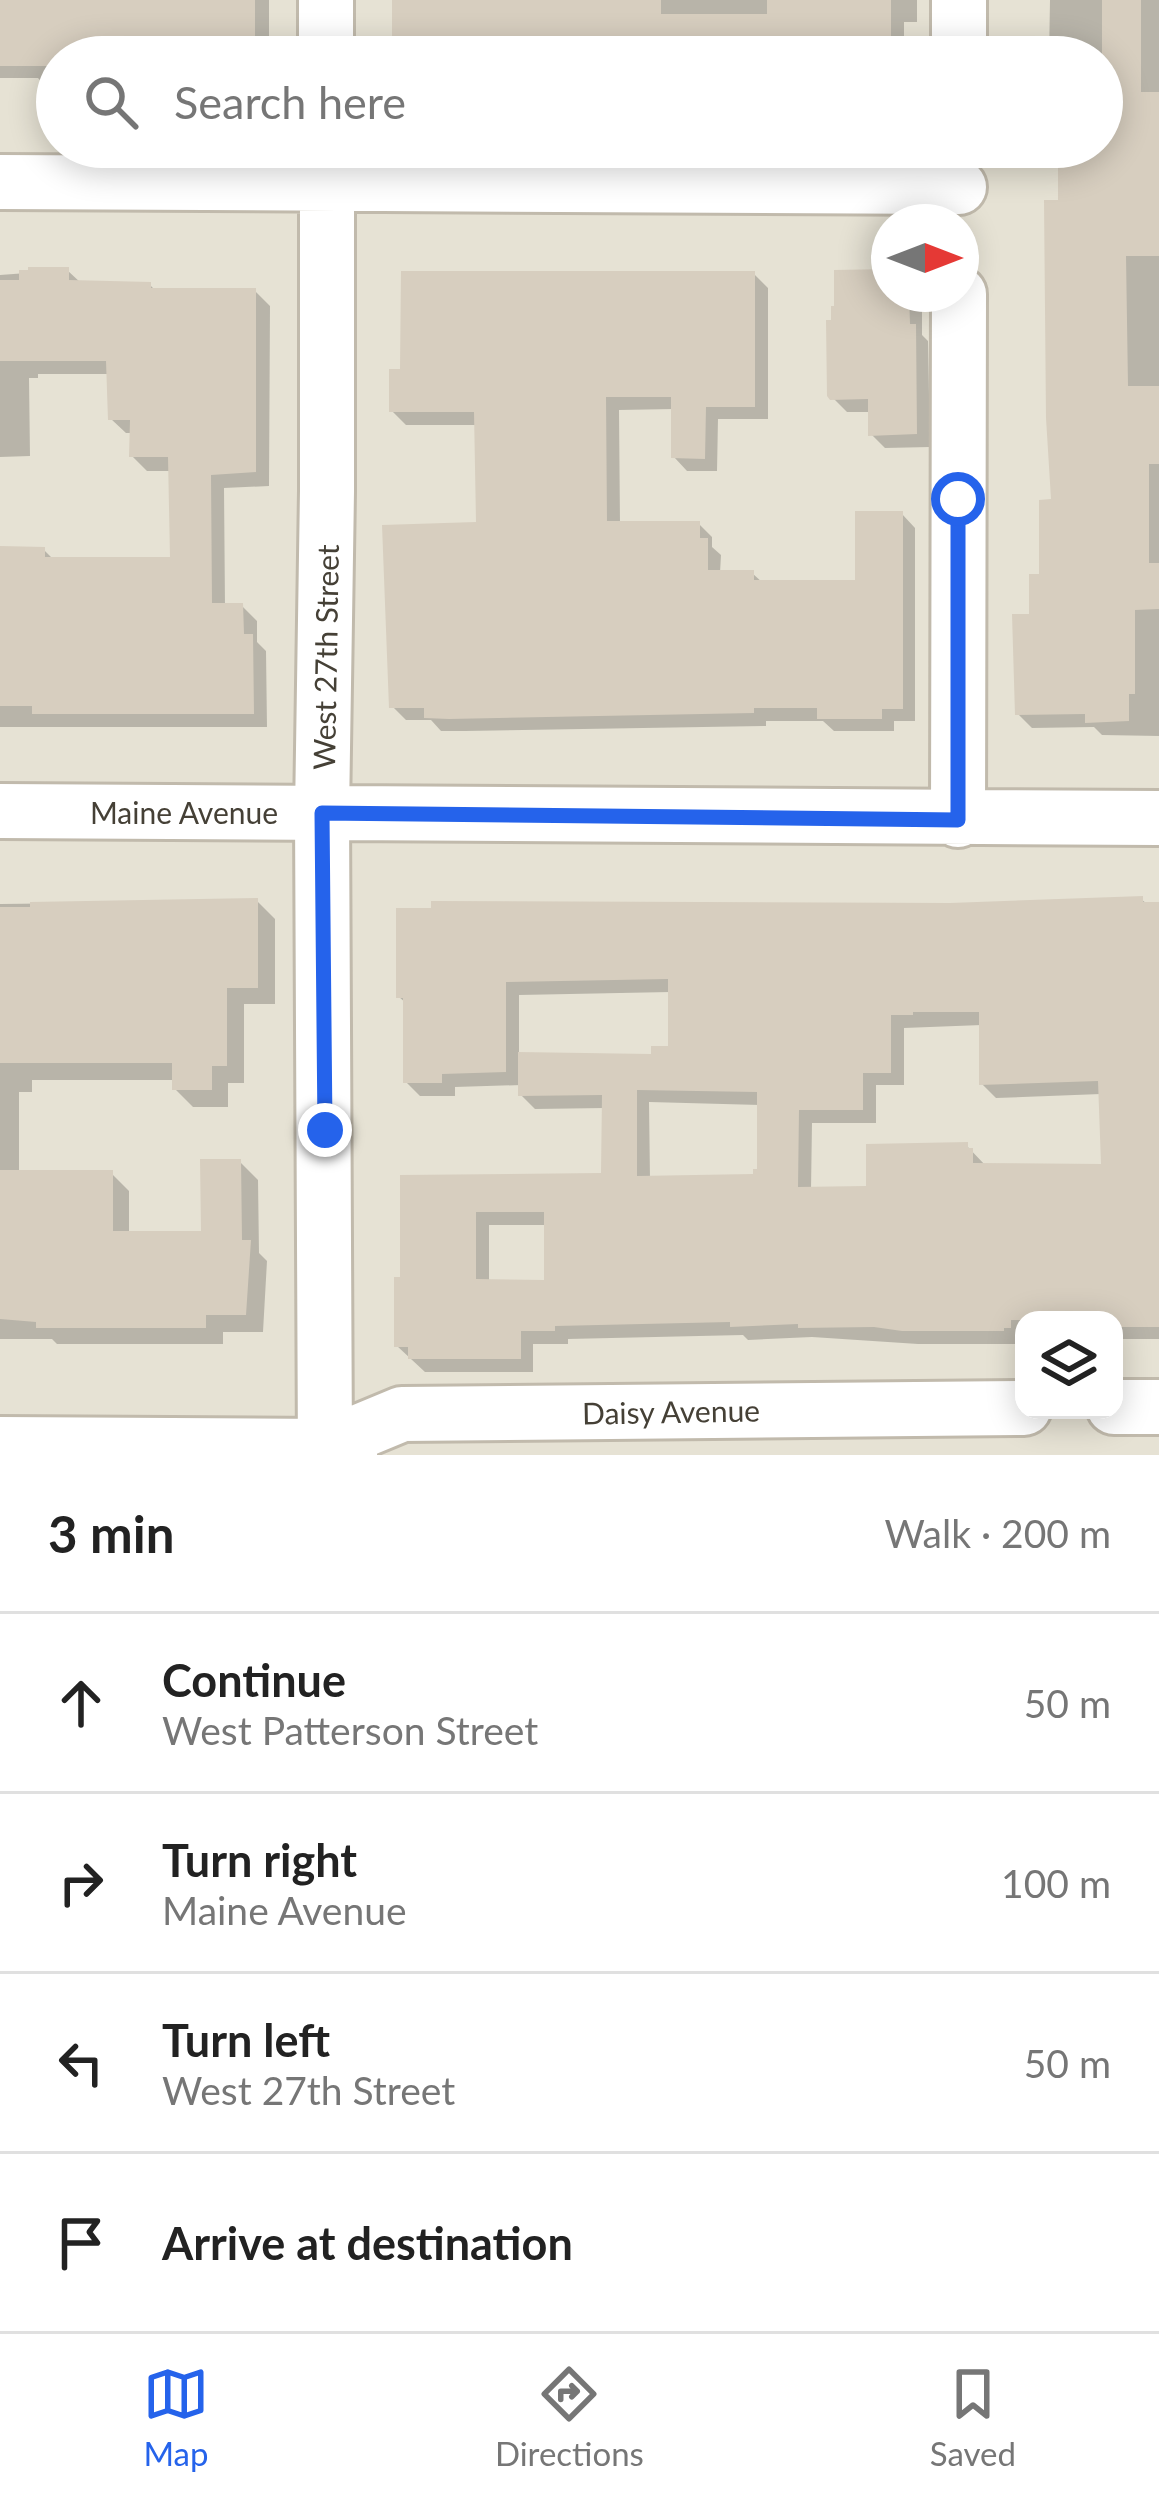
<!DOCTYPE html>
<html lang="en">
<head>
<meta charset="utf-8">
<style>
  body { margin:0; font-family:Lato,sans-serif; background:#f2f2f2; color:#222 }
  .controls { position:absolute; right:36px; bottom:36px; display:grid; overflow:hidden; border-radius:24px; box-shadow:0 6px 30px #0003 }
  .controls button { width:108px; height:108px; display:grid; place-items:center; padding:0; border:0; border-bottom:3px solid #e0e0e0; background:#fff; color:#222; font:60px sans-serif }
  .compass { position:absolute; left:871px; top:204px; width:108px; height:108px; border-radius:50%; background:#fff; box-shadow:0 6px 30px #0003; rotate:90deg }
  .stop { position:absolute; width:36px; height:36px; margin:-27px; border:9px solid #2563eb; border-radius:50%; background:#fff }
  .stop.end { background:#2563eb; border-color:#fff; box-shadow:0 3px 12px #0008 }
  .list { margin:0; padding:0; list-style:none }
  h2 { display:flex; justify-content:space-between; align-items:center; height:156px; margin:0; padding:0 48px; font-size:51px }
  h2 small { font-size:39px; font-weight:400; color:#767676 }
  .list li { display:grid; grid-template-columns:78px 1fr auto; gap:36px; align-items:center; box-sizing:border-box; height:180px; padding:0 48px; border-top:3px solid #e0e0e0 }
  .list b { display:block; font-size:45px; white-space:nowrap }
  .list p { margin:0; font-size:39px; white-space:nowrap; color:#767676 }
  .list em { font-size:39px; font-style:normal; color:#767676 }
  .icon { flex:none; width:66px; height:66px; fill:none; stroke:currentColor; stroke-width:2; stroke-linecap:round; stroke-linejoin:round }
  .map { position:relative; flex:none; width:1159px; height:1455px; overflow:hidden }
  .search { position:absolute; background:#fff; box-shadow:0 6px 30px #0003; left:36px; right:36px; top:36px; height:132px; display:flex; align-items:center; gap:30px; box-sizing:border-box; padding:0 42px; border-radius:66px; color:#767676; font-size:45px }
  .sheet { height:876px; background:#fff }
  nav { display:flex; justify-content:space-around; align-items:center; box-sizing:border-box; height:168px; border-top:3px solid #e0e0e0; background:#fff; font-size:33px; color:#767676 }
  nav a { display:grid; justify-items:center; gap:6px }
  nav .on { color:#2563eb }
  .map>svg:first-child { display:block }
  .residential { fill:#e6e2d4; fill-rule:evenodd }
  .shadow { fill:#0003; fill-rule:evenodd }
  .building { fill:#d7cebf; fill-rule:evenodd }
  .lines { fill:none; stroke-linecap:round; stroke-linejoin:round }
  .minor-casing { stroke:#c1baac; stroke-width:60 }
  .minor { stroke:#fff; stroke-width:54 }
  .route { stroke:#2563eb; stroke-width:15 }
  .labels { text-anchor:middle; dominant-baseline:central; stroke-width:10; stroke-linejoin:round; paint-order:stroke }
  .street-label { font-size:30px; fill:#454036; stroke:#fff }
</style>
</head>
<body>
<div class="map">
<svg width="1159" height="1455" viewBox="0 0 1159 1455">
  <rect width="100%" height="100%" fill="#f3efe6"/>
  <path class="residential" d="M0,0h1159v1455h-1159zM57,57h1045v90h-1045zM889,222h72v72h-72zM1024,1320h90v90h-90z"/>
  <path class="shadow" d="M0,0h269v57h-212v36h-5l-14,-15h-38z
    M395,0h522v22h-13v35h-506l-3,-4z
    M1050,0h109v736l-57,-1 -8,-8 -62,1 -14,-14 36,-212 7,-355h41v-90h-53z
    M67,270l14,13 69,2 6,6h99l15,15 -1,180 -45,2 1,118h17l15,15v21l9,9 1,76h-267v-178l44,1 10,10h119l-1,-89h-25l-15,-15 1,-23h-7l-15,-14 -2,-45h-71v4h-9l1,78 -30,1v-182z
    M889,272v22h33v41l6,6 2,106 -45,1 -14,-14v-22h-24l-17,-17z
    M754,274l14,14v131h-50l-1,52h-30l-13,-14v-48l-55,1 1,114h79l13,13v10l9,8 -1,18h32l11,10h95l44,-69 13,14v193h-21v10h-60l-11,-10h-57v5l-301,5h-24l-10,-11h-25l-14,-14 87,-181 -2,-100h-71l-14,-14z
    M1141,899l6,5h12v435h-45v-19h-90v20l-5,4h-101l-106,-7 -64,3 -5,-5 -175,4v5h-35v28h-108l-28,-26 6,-66v-102l201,-2 1,-68 -70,1 -14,-14v-10l-66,2v9h-35l-14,-14v-79l-7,-6 551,-91zM671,992v57l-17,8 -135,-2v-60zM982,1025v59l14,14 105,-4 3,73 -118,-1 -20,-21 -97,43 -58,2 1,-67h64v-38h28v-57zM649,1102l111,3v67l-4,5 -106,2zM489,1225h58v58l-58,-1z
    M257,901l18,18v85h-31v79h-16v24h-35l-18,-18v-9h-143v12h-13v80l92,1 18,18v43h75l36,-72 18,18 1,73 8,8 -4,71h-40v12h-166l-5,-5h-52v-435z"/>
  <path class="building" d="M0,0h255v57h-198v9h-57z
    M392,0h269v14h106v-14h124v57l-499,-3z
    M1102,0h39v92h18v164h-33l2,130h31v78h-10v99h10v46l-24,1v84h-6v27l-44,2v-9l-70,1 -3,-101h17v-40h10v-74l12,-1 -5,-81 -2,-218h14v-53h44z
    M28,267h41v13l82,2v6h105v184l-45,3 1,128h31l1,31h9l1,80h-222v-8h-32v-160l45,1v10h125l-2,-100h-39l1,-37h-22l-2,-59h-106v-81h19v-10h9z
    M889,269v25h20l1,30h6l1,110 -49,2v-37l-38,1 -3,-4 -1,-76h5v-14h3v-36z
    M401,271h354v136h-49l-1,52 -34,-1v-61h-65l1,124h93v17h8v32h46v10h101v-69h48v198h-21v10h-65v-11h-63v5l-305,6 -25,-1v-10h-35l-7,-183 94,-3 -2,-110h-85v-43h11z
    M1143,896v6h16v425h-45v-7h-103v8h-7v3h-102l-28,-4 -76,1v-4l-68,3v-5l-175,4v5h-34v28h-113v-12h-14v-70h6v-102l201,-2 1,-78 -84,1v-44l133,2v-8h17v-67l-162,3v90l-64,2v9h-39v-85h-7v-90h35v-7l519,2zM913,1012h66v73l119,-4 3,83 -128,-1v-15h-5v-6l-102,2v42l-68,1 1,-77h64v-37h28v-58h22zM637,1090l120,2v77h-4v5l-116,2zM476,1212h68v68l-68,-1z
    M258,898v90h-31v78h-15v24h-40v-27h-172v-156h30v-5z
    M200,1159h41l1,81h9l-5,75h-40v13h-170v-6l-36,-3v-149h113v61h88z"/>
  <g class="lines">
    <defs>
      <path id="minor" d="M326,0v57
        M959,57v-57
        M0,182l959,5
        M0,811l1159,7
        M958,820l1,-526
        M1114,1407h45
        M0,1444l325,2 25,9
        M325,1446l77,-32 622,-6
        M325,1455l-3,-642 5,-322v-344"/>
    </defs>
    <use href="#minor" class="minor-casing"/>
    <use href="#minor" class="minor"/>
  </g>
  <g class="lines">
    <path class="route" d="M325,1130l-3,-317 636,7v-321"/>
  </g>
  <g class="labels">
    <g class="street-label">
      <text transform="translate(325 657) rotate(-89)">West 27th Street</text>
      <text x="184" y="812">Maine Avenue</text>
      <text transform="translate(671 1411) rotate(-1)">Daisy Avenue</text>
    </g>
  </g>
</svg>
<div class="controls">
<button><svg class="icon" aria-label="layers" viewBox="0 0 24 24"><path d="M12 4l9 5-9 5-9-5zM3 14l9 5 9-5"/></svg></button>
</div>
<svg class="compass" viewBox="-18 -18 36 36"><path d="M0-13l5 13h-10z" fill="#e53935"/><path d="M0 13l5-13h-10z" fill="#767676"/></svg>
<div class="stop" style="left:958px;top:499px"></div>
<div class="stop end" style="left:325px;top:1130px"></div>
<div class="search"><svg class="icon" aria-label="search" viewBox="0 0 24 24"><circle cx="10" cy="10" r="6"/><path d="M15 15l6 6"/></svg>Search here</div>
</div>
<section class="sheet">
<h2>3 min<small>Walk · 200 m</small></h2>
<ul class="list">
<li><svg class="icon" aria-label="ahead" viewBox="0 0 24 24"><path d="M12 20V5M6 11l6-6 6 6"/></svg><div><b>Continue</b><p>West Patterson Street</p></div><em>50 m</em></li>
<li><svg class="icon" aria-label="right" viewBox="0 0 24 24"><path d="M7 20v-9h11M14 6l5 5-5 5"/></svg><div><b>Turn right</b><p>Maine Avenue</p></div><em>100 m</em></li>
<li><svg class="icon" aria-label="left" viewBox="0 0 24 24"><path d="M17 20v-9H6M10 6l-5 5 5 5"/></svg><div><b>Turn left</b><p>West 27th Street</p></div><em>50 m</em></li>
<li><svg class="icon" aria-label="arrive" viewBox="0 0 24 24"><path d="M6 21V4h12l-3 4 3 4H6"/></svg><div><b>Arrive at destination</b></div></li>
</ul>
</section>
<nav>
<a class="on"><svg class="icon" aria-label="map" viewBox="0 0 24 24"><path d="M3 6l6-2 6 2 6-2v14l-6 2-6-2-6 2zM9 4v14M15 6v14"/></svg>Map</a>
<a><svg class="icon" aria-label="directions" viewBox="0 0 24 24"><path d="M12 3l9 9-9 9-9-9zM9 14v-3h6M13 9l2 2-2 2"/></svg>Directions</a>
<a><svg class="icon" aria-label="saved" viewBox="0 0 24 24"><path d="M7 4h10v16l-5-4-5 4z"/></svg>Saved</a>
</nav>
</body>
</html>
